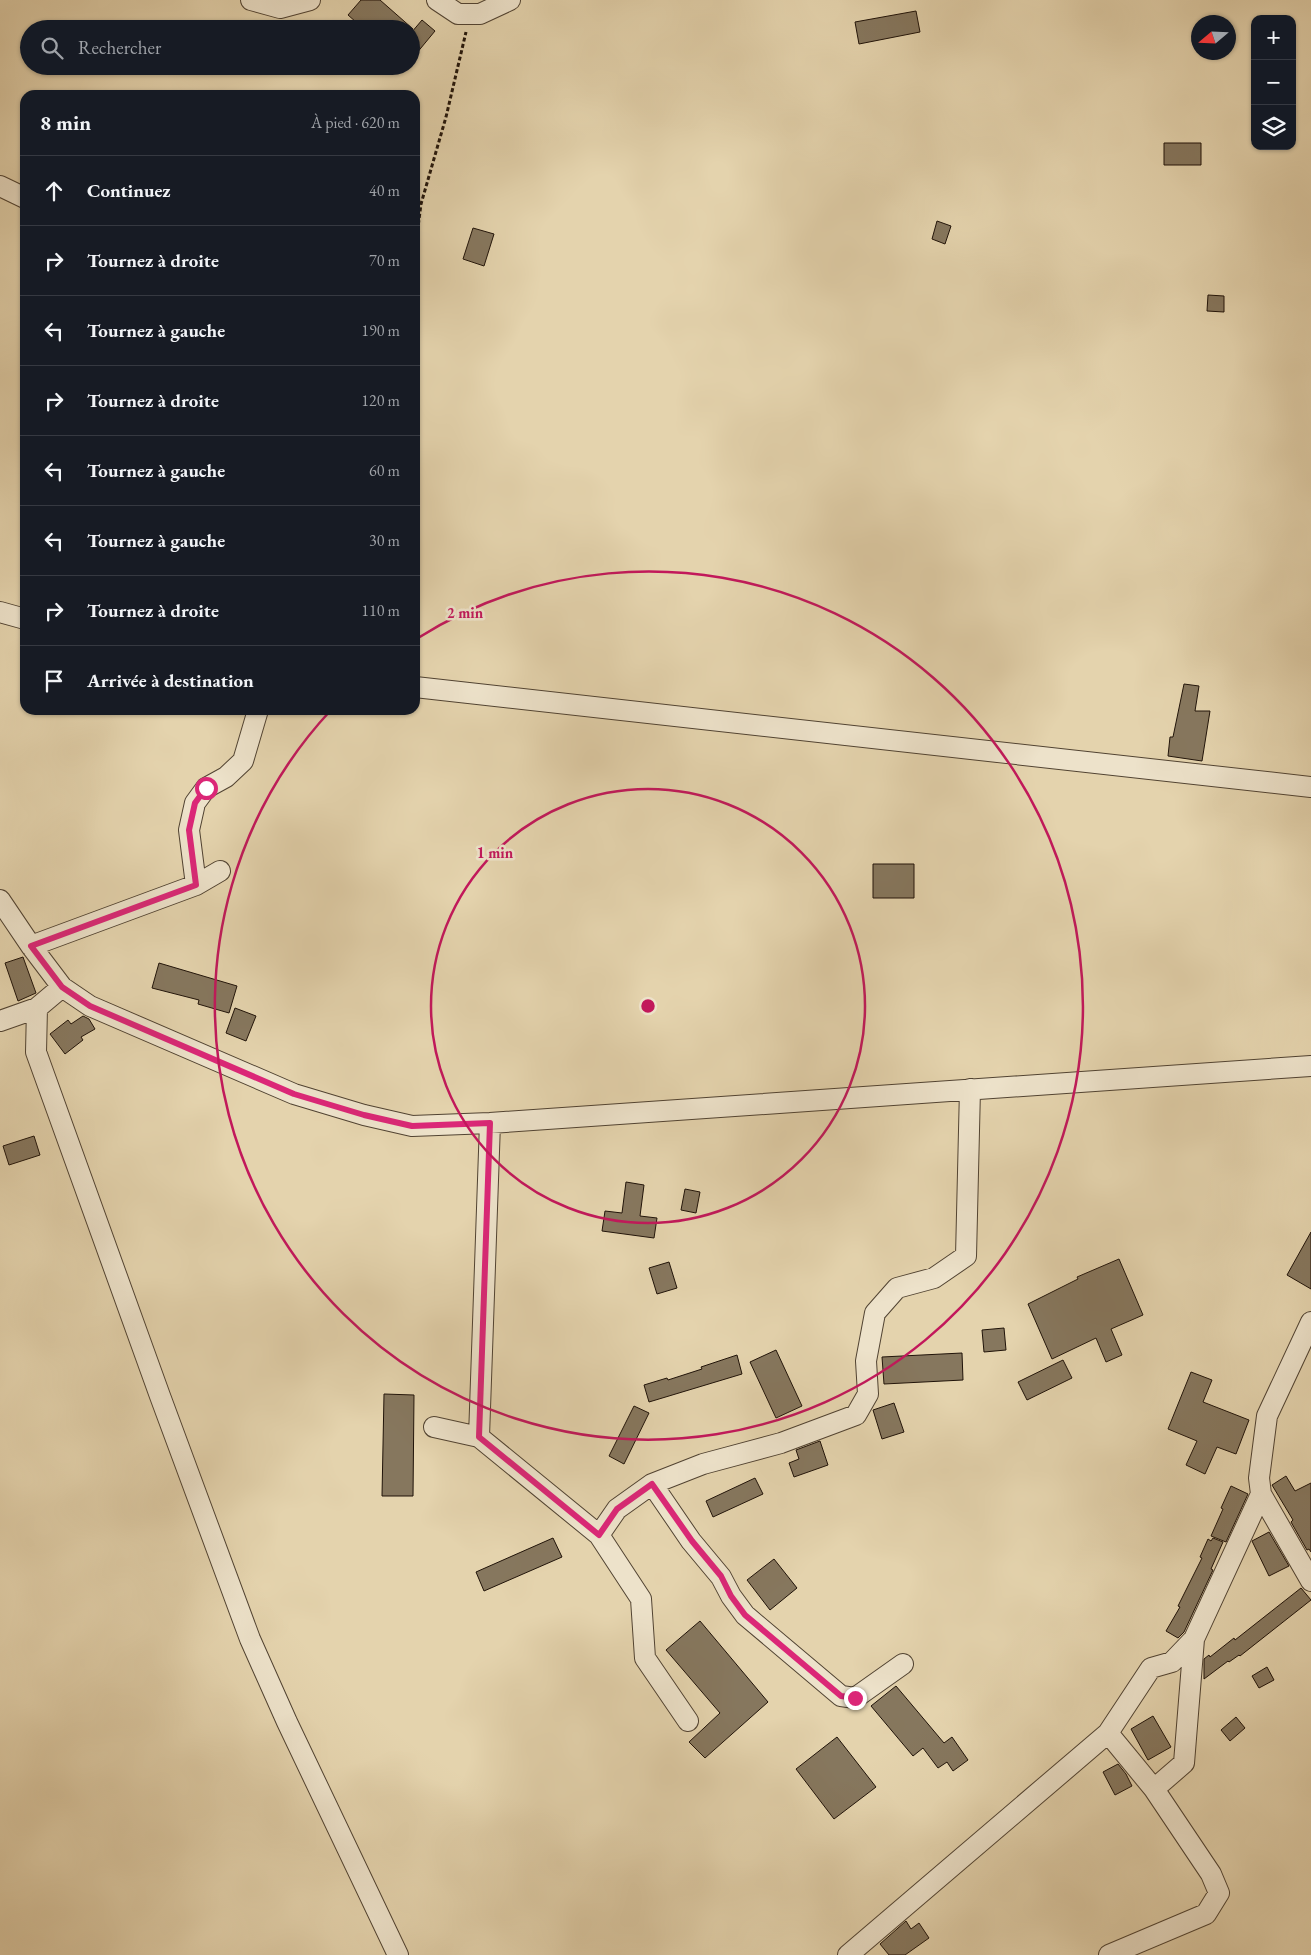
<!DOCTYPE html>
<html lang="fr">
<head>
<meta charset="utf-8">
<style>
  body { margin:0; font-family:"EB Garamond",serif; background:#20242c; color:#f1f3f6 }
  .controls { position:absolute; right:15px; top:15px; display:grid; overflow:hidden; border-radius:10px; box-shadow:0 1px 4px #0004 }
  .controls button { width:45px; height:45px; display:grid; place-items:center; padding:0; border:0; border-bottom:1px solid #363941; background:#171b24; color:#f1f3f6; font:25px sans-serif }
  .compass { position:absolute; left:1191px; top:15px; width:45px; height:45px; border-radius:50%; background:#171b24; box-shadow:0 1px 4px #0004; rotate:251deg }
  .stop { position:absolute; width:15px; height:15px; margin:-11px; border:4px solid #db2777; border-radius:50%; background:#fff }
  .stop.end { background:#db2777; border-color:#fff; box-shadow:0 1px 5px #0008 }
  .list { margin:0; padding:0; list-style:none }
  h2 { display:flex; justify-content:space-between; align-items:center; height:65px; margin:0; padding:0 20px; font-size:21px }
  h2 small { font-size:16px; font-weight:400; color:#9ea1a6 }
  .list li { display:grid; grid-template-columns:32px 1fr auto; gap:15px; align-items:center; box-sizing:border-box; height:70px; padding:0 20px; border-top:1px solid #363941 }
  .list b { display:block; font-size:19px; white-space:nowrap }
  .list em { font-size:16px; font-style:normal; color:#9ea1a6 }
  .icon { flex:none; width:28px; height:28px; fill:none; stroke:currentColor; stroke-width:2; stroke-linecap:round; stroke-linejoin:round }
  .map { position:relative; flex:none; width:1311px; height:1955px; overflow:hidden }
  .search { position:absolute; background:#171b24; box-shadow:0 1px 4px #0004; left:20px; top:20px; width:400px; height:55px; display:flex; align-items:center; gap:12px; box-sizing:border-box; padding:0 18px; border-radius:28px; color:#9ea1a6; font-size:19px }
  .panel { position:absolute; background:#171b24; box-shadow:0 1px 4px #0004; left:20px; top:90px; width:400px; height:625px; border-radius:15px }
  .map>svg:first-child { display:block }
  .building { fill:#86775e; stroke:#201309 }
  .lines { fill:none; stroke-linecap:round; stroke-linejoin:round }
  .minor-casing { stroke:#514332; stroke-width:22 }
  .path { stroke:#201309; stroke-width:3; stroke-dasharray:4 2.5; stroke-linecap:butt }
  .minor { stroke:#ede2ca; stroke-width:20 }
  .route { stroke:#db2777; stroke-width:6 }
  .ring { fill:none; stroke:#c2185b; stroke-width:2.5 }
  .centre { fill:#c2185b; stroke:#ede2ca; stroke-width:2.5 }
  .ring-label { font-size:15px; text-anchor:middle; font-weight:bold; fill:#c2185b; stroke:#ede2ca; stroke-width:5; stroke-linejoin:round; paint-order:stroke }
</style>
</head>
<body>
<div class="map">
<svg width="1311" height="1955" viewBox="0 0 1311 1955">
  <rect width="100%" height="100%" fill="#e4d3ad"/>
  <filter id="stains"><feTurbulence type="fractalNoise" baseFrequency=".004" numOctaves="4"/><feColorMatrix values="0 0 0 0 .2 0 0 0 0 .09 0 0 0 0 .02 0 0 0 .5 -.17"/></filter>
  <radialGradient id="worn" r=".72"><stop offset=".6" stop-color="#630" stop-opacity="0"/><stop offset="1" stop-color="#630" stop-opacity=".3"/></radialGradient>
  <path class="building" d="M361,0h19l33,29h-49l-16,-14z
    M916,11l4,21 -61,12 -4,-22z
    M422,20l13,11 -24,29v-27z
    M1164,143h37v22h-37z
    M937,221l14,5 -6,18 -13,-5z
    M473,228l21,6 -10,32 -21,-7z
    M1208,295l16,1v16l-17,-1z
    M1184,684l15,2 -4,25h15l-8,50 -34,-5 2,-19h3z
    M873,864h41v34h-41z
    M23,957l13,36 -18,8 -13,-38z
    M159,963l78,23 -8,27 -31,-9 1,-4 -47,-12z
    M235,1008l21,8 -10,25 -20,-8z
    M83,1016l6,3 6,10 -14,8 2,3 -18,14 -15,-20 18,-14 3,4z
    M34,1136l6,19 -31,10 -6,-19z
    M626,1182l18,3 -4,31 17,2 -3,20 -52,-7 3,-20 17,2z
    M685,1189l15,3 -4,21 -15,-3z
    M1311,1232v57l-24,-14z
    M1119,1259l24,56 -32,14 11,26 -16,7 -10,-24 -44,21 -24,-55 50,-25 -1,-2z
    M669,1262l8,26 -20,6 -8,-26z
    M1004,1328l2,22 -22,2 -2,-22z
    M776,1350l26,56 -26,12 -26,-56z
    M962,1353l1,27 -79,4 -2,-27z
    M737,1355l5,19 -93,28 -5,-17 23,-7 1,2 34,-11 -1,-2z
    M1063,1360l9,18 -45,22 -9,-18z
    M1191,1372l21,8 -9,22 46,18 -13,34 -19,-7 -12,27 -19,-9 11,-24 -29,-12z
    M384,1394l30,1 -1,101h-31z
    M894,1403l10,29 -22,7 -9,-29z
    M634,1406l15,7 -25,51 -15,-8z
    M820,1441l8,24 -34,12 -5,-14 10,-4 -3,-9z
    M1286,1476l9,15 16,-8v69l-2,-3 -2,1 -16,-28 2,-2 -21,-35z
    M755,1478l8,16 -50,23 -7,-16z
    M1231,1486l17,8 -22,48 -15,-6 12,-27 -2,-1z
    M1269,1532l20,34 -20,10 -17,-35z
    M553,1538l9,19 -78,34 -8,-19z
    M1213,1538l10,4 -12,27 2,1 -29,62 -6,6 -12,-7 14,-24 -2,-1 24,-48 -2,-1 8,-18 3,2z
    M774,1559l23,29 -27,22 -23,-30z
    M1301,1588l10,12 -71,56 -1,-1 -10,7 -1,-1 -24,18v-20l5,-4 1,2 24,-19 1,2z
    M700,1621l68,81 -63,56 -16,-16 31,-29 -54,-63z
    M1267,1667l7,13 -15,8 -7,-12z
    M896,1686l48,57 8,-6 16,23 -15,11 -6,-9 -9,6 -15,-20 -10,8 -42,-50z
    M1153,1716l18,31 -23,13 -17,-31z
    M1236,1717l9,11 -15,13 -9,-11z
    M837,1737l39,50 -42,32 -38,-50z
    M1118,1764l8,10 6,12 -17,9 -12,-23z
    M906,1921l5,8 8,-6 10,15 -24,17h-16l-9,-11z"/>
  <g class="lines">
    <defs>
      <path id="minor" d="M251,0l29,8 30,-8
        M437,0l21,14h22l30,-14
        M0,186l25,12
        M0,612l25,7
        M415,687l896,100
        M196,885l-7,-55 6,-27 11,-15 20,-11 17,-16 15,-51
        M0,900l31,46 31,41 28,19 204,88 70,21 48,11 78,-3 821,-57
        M31,946l165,-61 24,-14
        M62,987l-25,21 -1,44 124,344 90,243 37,83 111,233
        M0,1021l37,-13
        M1311,1322l-44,94 -8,62 2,16 50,87
        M434,1427l45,10 120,98 42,64 4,59 43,63
        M479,1437l11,-314
        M652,1484l39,57 30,36 10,19 14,19 96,81 14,2 48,-34
        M599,1535l18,-26 35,-25 51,-20 78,-21 75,-28 12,-21 -2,-33 9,-48 22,-25 37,-10 32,-22 4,-167
        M1108,1733l46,56 57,85 8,19 -13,21 -97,41
        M1154,1789l30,-26 10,-124
        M848,1955l260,-222 43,-65 21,-6 22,-23 67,-145"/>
    </defs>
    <use href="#minor" class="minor-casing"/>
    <path class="path" d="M415,250l6,-46 25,-87 20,-85"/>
    <use href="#minor" class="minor"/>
  </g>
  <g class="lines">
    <path class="route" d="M206,788l-11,15 -6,27 7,55 -165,61 31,41 28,19 204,88 70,21 48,11 78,-3 -11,314 120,98 18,-26 35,-25 40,57 29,35 10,20 14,19 96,81 14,2"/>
  </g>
  <g class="ring">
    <circle cx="648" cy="1006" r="217"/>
    <path d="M418 638A434 434 0 1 1 331 710"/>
  </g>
  <circle cx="648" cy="1006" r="8" class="centre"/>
  <g class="ring-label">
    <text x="465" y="618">2 min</text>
    <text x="495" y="858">1 min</text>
  </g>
  <rect width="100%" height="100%" filter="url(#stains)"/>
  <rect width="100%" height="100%" fill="url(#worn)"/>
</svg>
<div class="controls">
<button>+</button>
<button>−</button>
<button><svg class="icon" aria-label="layers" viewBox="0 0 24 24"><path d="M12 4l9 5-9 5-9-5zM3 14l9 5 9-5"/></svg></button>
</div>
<svg class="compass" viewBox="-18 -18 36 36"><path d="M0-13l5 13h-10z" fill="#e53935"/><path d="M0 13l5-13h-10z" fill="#9ea1a6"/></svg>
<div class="stop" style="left:206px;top:788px"></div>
<div class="stop end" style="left:855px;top:1698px"></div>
<div class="search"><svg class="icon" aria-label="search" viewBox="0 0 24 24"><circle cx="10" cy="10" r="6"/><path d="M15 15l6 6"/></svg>Rechercher</div>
<section class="panel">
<h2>8 min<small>À pied · 620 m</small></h2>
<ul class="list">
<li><svg class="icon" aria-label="ahead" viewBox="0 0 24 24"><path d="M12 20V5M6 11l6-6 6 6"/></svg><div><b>Continuez</b></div><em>40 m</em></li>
<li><svg class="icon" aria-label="right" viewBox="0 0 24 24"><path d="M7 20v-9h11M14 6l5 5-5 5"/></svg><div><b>Tournez à droite</b></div><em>70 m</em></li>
<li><svg class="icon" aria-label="left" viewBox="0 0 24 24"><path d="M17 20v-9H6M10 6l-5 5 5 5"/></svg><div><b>Tournez à gauche</b></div><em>190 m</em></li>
<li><svg class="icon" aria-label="right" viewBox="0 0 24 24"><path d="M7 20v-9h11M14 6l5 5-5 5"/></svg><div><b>Tournez à droite</b></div><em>120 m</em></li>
<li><svg class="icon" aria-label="left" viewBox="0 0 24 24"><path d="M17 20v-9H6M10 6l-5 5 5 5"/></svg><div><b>Tournez à gauche</b></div><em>60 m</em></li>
<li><svg class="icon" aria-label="left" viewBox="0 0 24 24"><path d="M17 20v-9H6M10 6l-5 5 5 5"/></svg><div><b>Tournez à gauche</b></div><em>30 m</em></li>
<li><svg class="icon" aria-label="right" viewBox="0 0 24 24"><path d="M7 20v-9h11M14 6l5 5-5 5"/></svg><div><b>Tournez à droite</b></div><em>110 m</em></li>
<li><svg class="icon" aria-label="arrive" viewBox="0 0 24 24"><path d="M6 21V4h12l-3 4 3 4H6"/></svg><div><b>Arrivée à destination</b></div></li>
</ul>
</section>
</div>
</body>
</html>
